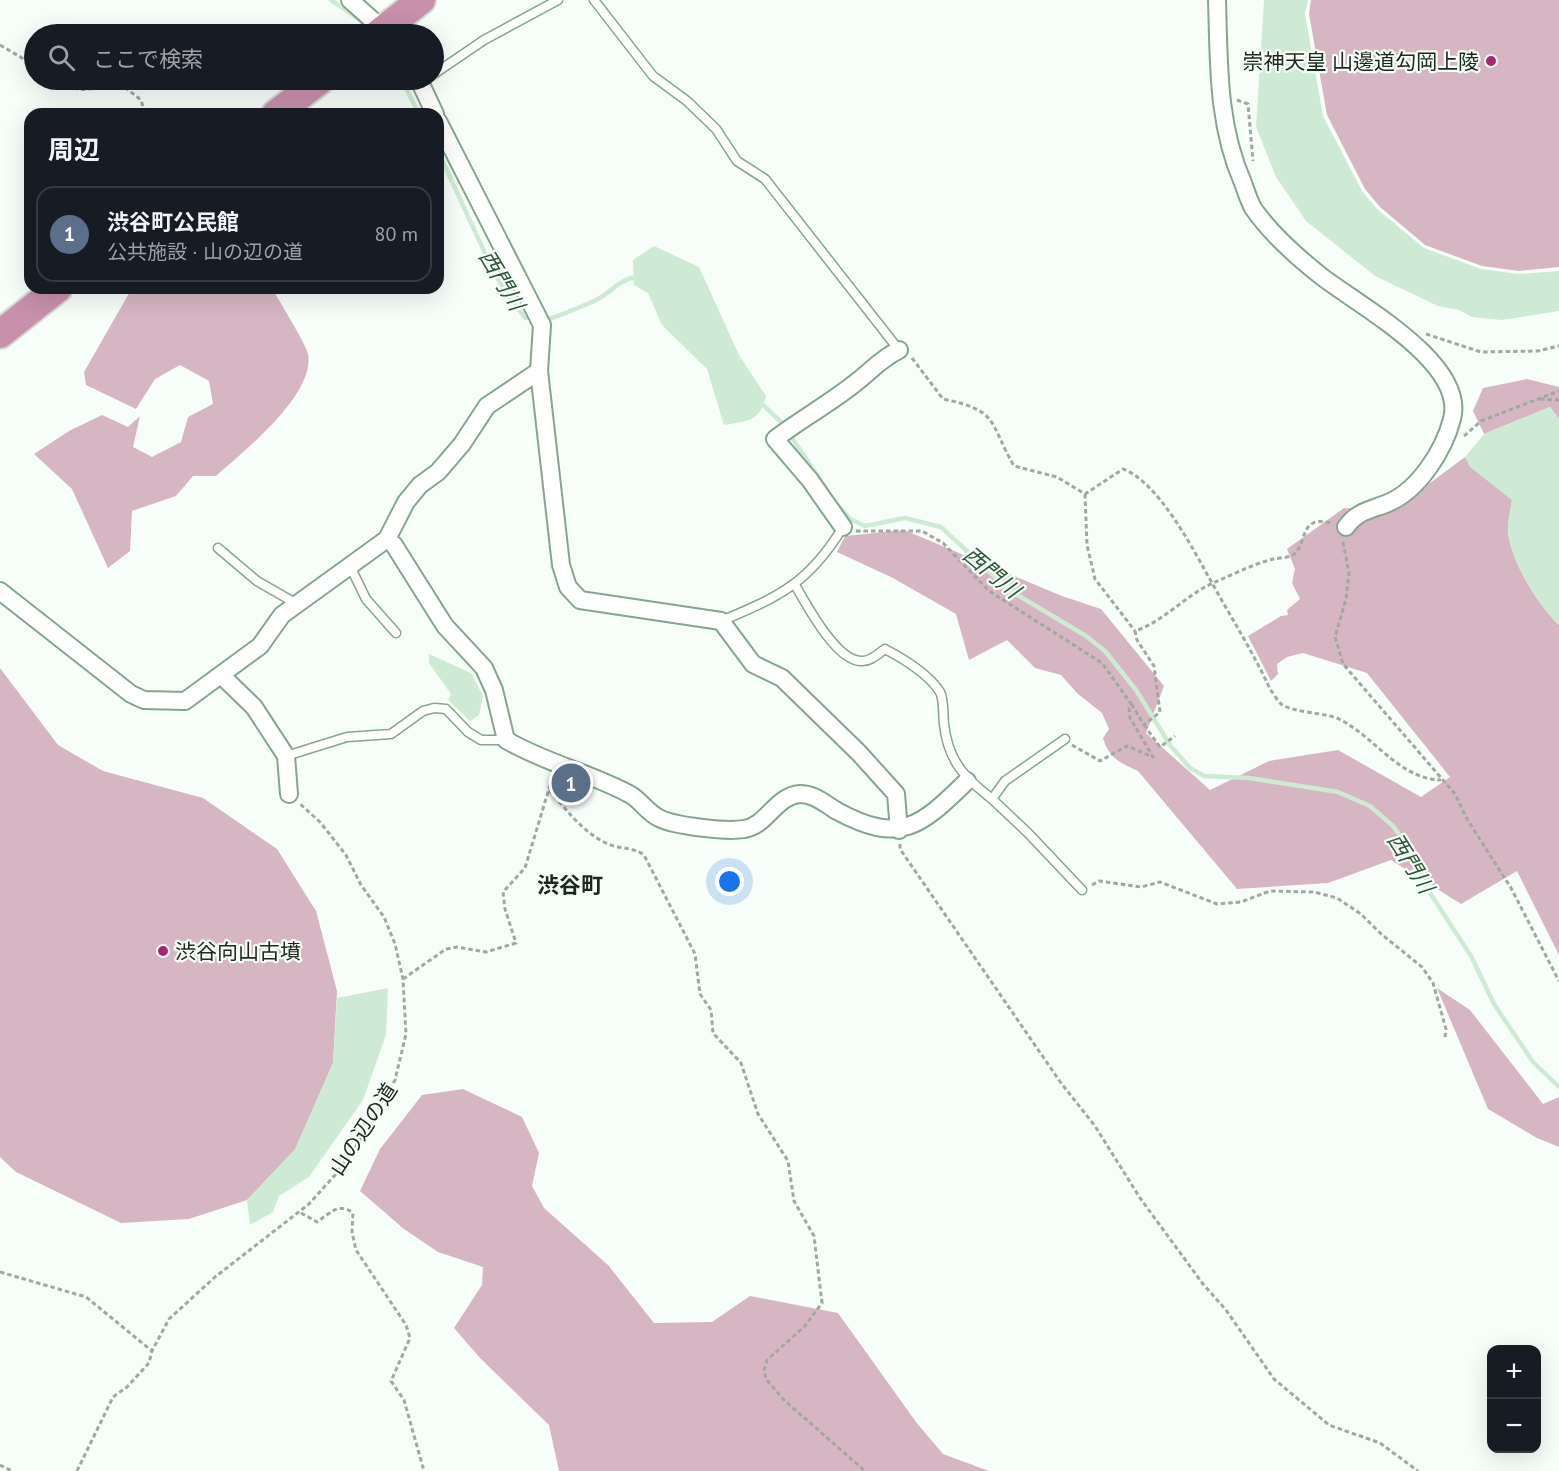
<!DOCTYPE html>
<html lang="ja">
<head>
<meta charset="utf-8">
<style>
  body { margin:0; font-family:"PT Sans","Noto Sans JP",sans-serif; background:#242831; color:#f1f3f6 }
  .controls { position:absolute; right:18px; bottom:18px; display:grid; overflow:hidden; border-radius:12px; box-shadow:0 6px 24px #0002 }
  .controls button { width:54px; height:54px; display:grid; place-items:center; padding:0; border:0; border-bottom:2px solid #363941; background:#171b24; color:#f1f3f6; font:30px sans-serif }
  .you { position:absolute; left:730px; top:882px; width:21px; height:21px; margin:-15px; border:4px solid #fff; border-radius:50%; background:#1a73e8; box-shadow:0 0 0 9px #1a73e833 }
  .badge { display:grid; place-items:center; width:39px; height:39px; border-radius:50%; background:#d096bb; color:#fff; font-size:20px; font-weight:700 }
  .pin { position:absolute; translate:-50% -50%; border:3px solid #fff; box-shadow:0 2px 6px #0006 }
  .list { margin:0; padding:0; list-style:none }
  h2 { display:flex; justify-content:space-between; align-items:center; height:78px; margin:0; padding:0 24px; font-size:26px }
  h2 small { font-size:20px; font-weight:400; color:#9ea1a6 }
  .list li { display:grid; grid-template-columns:39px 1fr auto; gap:18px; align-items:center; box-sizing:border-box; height:96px; margin:0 12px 12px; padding:0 12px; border:2px solid #363941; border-radius:18px }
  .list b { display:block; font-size:22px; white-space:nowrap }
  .list p { margin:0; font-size:20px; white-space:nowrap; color:#9ea1a6 }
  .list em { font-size:20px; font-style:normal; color:#9ea1a6 }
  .icon { flex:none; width:33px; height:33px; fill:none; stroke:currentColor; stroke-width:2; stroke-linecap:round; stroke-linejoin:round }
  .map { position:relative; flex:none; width:1559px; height:1471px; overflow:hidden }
  .search { position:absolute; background:#171b24; box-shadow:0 6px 24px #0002; left:24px; top:24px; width:420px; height:66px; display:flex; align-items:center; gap:15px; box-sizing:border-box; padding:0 21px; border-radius:33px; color:#9ea1a6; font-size:22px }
  .panel { position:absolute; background:#171b24; box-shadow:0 6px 24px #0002; left:24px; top:108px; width:420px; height:186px; border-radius:18px }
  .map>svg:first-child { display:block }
  .forest { fill:#d7b6c4 }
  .water { fill:#ceead4 }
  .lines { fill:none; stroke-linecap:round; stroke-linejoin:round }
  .stream { stroke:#ceead4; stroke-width:4.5 }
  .service-casing { stroke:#86a58e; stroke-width:11 }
  .minor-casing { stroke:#86a58e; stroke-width:20 }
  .trunk-casing { stroke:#d6d8d6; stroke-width:32 }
  .path { stroke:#a0a8a1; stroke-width:3; stroke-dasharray:4.5 3; stroke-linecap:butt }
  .service { stroke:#fff; stroke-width:8 }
  .minor { stroke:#fff; stroke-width:16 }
  .trunk { stroke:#c890ab; stroke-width:28 }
  .poi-dot { fill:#a82572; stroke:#f7fdf8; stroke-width:2 }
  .labels { text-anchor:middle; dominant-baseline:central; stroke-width:4.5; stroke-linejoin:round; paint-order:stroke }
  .poi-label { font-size:21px; fill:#1b281e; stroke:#f7fdf8; text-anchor:end }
  .street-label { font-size:21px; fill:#1b281e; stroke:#f7fdf8 }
  .water-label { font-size:22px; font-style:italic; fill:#2c583a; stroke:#f7fdf8 }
  .neighbourhood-label { font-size:22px; font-weight:bold; fill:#1b281e; stroke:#f7fdf8 }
</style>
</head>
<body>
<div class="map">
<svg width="1559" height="1471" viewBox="0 0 1559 1471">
  <rect width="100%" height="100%" fill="#f7fdf8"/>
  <path class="forest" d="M1311,0h248v267l-40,4 -37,-5 -57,-21 -45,-38 -15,-18 -38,-74 -18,-101z
    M132,288h140c7,13 33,54 36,66 8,40 -65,98 -92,122h-23l-17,20 -44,15 -2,40 -22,17 -36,-79 -38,-35 35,-23 33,-16 26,12 12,-11 -7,31 19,10 29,-15 7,-25 25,-13 -4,-23 -29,-16 -25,14 -19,30 -50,-24 -2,-13z
    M1527,379l32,8v32l-9,-12 -66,27 -11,-23 10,-23z
    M1465,457l47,43c-1,10 -5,23 -4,33 5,32 29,70 51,92v330l-42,-84 -56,33 -70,-44 -63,23 -91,6 -99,-118c-18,-8 -29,-13 -35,-33l6,-9 -7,-16 -25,-20 -16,-18 -26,-7 -28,-28 -38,20 -13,-46 -63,-36 -56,-26 8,-16 59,-6 158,66 39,13 63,77 -18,47 64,57 59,-29 69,-11 83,47 29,-20 -83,-104 -64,-20 -16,4 -10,7 1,10 -7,7 -23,-45 33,-20 7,-1 -1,-5 13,-11 -8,-16 3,-14 -8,-20 57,-41 47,4z
    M0,668l58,77 45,26 100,27 74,51 39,62 21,80 -4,72 -38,87 -48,50 -58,19 -68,4 -105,-51 -16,-15z
    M1437,988l33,22 73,94 16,-7v50l-22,-9 -49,-29z
    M463,1089l59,28 17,36 -7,33 12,22 64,57 46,58 58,-1 38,-26 88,17 78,109 27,32 46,17h-430l-10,-46 -69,-67 -26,-30 28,-43 1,-18 -45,-15 -34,-23 -44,-38 20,-42 42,-54z"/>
  <path class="water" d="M1264,0h44l-3,14 18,102 39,75 15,18 47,39 57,21 38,5 40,-3v40l-57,9 -30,-3 -13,-7 -21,-4 -63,-30 -69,-55 -30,-44 -20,-50z
    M654,246l45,21 40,88 27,41c-7,27 -17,24 -42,29l-17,-56 -45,-44 -14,-32 -14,-8 -1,-25z
    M1550,407l9,12v206c-22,-22 -46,-60 -51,-92 -1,-10 3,-23 4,-33l-42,-33 -5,-10 19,-23z
    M429,654l42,19 12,23 -4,19 -9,6 -22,-21 3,-6 -22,-31z
    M388,988l-2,47 -23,65 -54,77 -30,19 -6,16 -23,13 -3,-25 48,-51 38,-86 4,-65z"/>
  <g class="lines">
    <path class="stream" d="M331,0l29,20 9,12
      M402,80l17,34
      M438,151l57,124 30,43h8
      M545,319c6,1 45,-16 53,-20 15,-8 22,-21 40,-22
      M760,402l22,21 45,67
      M835,502l15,17 15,7 40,-8 36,9 68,63 77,46 19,15 31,39 34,55 20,23 14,8 45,2 89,14 32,14 23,20 12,17 14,33 52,80 23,48 39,58 26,25"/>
    <defs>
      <path id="service" d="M594,0l59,76 34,25 29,28 21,32 28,18 134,171
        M434,74l50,-34 74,-40
        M218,548l39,33 40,23
        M350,566l16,33 30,34
        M795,585c12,20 41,76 66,76 9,1 17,-7 24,-12 19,10 43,24 55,43 4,7 3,23 4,32 4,37 20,53 48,75l13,-18 60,-42
        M721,621c58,-24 88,-38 122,-94
        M286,756l61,-19 44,-3 32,-23 11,-3 12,1 22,23 13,8h25
        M992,799l36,34 54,57"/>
      <path id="minor" d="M350,0l38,34
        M1217,0c2,63 0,124 26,183 3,8 6,18 10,25 17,25 44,49 68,68 37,29 146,87 131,143 -8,31 -33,71 -64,84 -17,7 -31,8 -42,24
        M419,80l16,34
        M438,121l104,204 -3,46 22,194 7,22 12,13 141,21 32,43 29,14 77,75 37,41 3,36
        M843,527l-33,-47 -35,-41c26,-20 59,-38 84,-59 14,-11 23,-22 40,-30
        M387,539l7,6 51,81 39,42 10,22 12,50c39,23 85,33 125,55 10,6 17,18 28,23 15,8 68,14 85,11 23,-3 31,-33 56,-35 15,0 25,10 37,17 63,34 83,16 130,-30
        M0,591l131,103 13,6 41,1 75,-55 22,-31 105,-76 19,-37 14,-17 18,-13 24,-28 25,-38 52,-35
        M222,676l32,31 32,49 3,38"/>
      <path id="trunk" d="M378,34l43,-34
        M276,114l44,-34
        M0,334l58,-46"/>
    </defs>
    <use href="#service" class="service-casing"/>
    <use href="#minor" class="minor-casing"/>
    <use href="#trunk" class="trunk-casing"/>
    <path class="path" d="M0,45l34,20
      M61,80l18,10 43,-5 19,15 4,14
      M1237,100l11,4 5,57
      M1426,334l55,18 57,-1 21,-5
      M912,358l31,41c57,12 45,22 71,67l43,11 28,17 38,-25c36,13 71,82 89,114 20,36 41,69 58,106 3,4 7,11 11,15 12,9 43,8 58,15 36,18 60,60 102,61
      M1540,399l19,1
      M1464,436l17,-15 78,-30
      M1085,494l2,51 8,34 40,52
      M856,531h66l21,12 46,48 113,72 30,42
      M1343,542l6,31 -3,26 -11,38 8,27 112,130 12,25 44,69 48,93
      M1144,725l16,22 15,-11
      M1072,745l28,16 27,-15 26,11 -23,-39 -1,-10 3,-3 12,20 16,-13 -6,-46 -17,-26 -2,-9c28,-9 51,-36 78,-48 19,-8 40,-19 60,-24 5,-1 12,-1 18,-3 18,-9 6,-42 40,-33
      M549,790c18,20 34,43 59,54 12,5 25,3 36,11l51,99 5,40 11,16 2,23 28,30 17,51 30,47 6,40 20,35 8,67 -17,23 -38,34 -3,10 2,9 18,21 81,71
      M900,844v5l161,234 34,43 45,72 63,86 23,26 48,69 55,46 51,18 38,28
      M1092,885l7,-4 42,6 19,-5 57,22 24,-2 29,-11 44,1 23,6 24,16 19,19 42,34 11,16 13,46 -1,8
      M403,979l43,-30 11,-2 29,5 30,-9 -11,-34 -2,-17 22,-24 27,-89
      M301,1213l16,9c13,-9 22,-20 36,-9l-1,19 4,18 50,75 4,13 -19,43 13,19 20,71
      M0,1272l86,25 66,54
      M0,1465l12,6
      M77,1471l36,-74 14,-10 22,-24 3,-12 17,-32 46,-42 94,-73 26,-29 24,-33 36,-62 11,-46 -3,-55 -8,-35 -11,-27 -23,-32 -15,-30 -26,-33 -21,-19"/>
    <use href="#service" class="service"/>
    <use href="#minor" class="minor"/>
    <use href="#trunk" class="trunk"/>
  </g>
  <g class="poi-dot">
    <circle cx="1491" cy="61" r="6"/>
    <circle cx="163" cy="951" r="6"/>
  </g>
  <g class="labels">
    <g class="poi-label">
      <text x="1479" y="61">崇神天皇 山邊道勾岡上陵</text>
      <text x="175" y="951" text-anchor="start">渋谷向山古墳</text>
    </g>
    <g class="street-label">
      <text transform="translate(363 1129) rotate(-57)">山の辺の道</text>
    </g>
    <g class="water-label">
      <text transform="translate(502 280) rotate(59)">西門川</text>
      <text transform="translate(992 572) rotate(40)">西門川</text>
      <text transform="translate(1411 863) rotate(58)">西門川</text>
    </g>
    <g class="neighbourhood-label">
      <text x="570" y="885">渋谷町</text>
    </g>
  </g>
</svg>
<div class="controls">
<button>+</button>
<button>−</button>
</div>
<div class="you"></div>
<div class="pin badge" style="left:571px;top:783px;background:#5c6f8a">1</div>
<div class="search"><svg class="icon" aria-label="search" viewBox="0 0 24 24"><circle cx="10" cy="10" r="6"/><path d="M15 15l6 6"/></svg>ここで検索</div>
<section class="panel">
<h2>周辺<small></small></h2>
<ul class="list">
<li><span class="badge" style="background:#5c6f8a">1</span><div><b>渋谷町公民館</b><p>公共施設 · 山の辺の道</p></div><em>80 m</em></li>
</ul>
</section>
</div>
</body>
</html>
